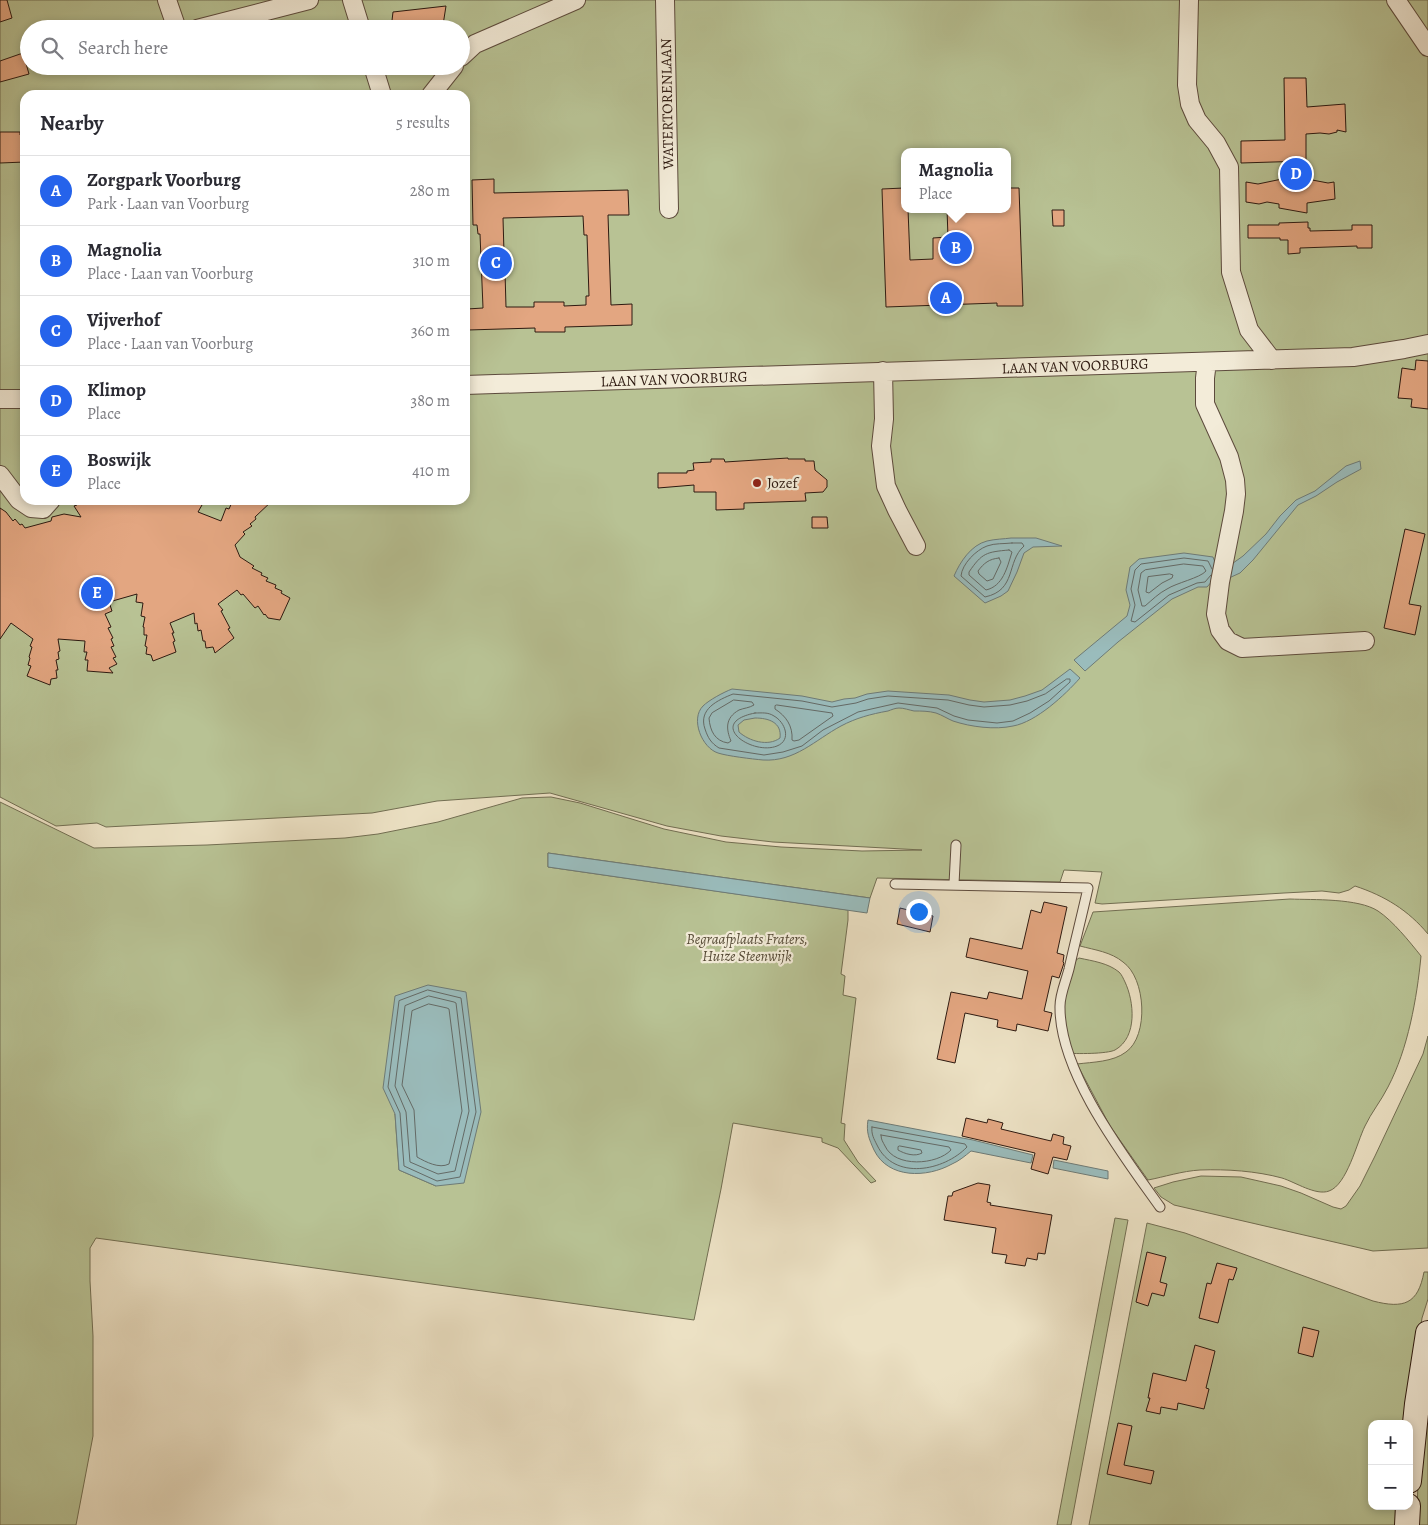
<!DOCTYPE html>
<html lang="en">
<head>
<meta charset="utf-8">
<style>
  body { margin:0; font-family:Alegreya,serif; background:#f7f7f7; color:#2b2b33 }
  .controls { position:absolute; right:15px; bottom:15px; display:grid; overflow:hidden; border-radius:10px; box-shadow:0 2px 8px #0003 }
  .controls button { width:45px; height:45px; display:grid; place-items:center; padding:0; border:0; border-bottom:1px solid #e1e1e2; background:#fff; color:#2b2b33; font:25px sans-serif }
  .you { position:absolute; left:918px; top:911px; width:18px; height:18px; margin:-12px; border:4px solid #fff; border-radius:50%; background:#1a73e8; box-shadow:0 0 0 8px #1a73e833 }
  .badge { display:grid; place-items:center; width:32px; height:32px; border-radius:50%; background:#2563eb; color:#fff; font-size:16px; font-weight:700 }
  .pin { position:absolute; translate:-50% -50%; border:2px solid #fff; box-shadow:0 1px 5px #0006 }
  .popup { position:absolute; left:901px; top:148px; width:110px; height:65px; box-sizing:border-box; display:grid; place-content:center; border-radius:10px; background:#fff; filter:drop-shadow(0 1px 4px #0005); font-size:16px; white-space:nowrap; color:#7c7c81 }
  .popup b { font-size:19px; color:#2b2b33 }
  .popup::after { content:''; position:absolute; left:50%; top:100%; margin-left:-10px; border:10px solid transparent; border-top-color:#fff }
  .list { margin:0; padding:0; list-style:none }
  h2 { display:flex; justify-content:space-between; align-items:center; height:65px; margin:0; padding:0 20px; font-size:21px }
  h2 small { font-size:16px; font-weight:400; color:#7c7c81 }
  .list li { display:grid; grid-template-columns:32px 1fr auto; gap:15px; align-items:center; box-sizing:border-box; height:70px; padding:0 20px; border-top:1px solid #e1e1e2 }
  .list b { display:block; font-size:19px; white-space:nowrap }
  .list p { margin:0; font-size:16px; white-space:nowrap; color:#7c7c81 }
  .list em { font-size:16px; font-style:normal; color:#7c7c81 }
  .icon { flex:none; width:28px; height:28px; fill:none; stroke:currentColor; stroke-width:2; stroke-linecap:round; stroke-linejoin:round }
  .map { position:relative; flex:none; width:1428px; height:1525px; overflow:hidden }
  .search { position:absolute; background:#fff; box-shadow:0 2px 8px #0003; left:20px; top:20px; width:450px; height:55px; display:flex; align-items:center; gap:12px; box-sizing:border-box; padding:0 18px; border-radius:28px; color:#7c7c81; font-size:19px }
  .panel { position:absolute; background:#fff; box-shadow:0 2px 8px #0003; left:20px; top:90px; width:450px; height:415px; border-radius:15px }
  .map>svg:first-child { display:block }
  .green { fill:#b8c294; stroke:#726e52; fill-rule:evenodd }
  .water { fill:#9abcbc; stroke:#6e7b77; fill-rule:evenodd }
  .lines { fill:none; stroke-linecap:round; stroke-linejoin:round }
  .shore { stroke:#646a66; stroke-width:1 }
  .building { fill:#e3a681; stroke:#2d1910; fill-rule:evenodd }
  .lane-casing { stroke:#5d4b3d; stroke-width:11 }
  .street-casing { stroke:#5d4b3d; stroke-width:20 }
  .secondary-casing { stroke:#2d1910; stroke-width:26 }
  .lane { stroke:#f3ecd9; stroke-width:9 }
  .street { stroke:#f3ecd9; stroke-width:18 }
  .secondary { stroke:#f3ecd9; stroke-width:24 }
  .poi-dot { fill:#8f2418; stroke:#f3ecd9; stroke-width:2 }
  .labels { text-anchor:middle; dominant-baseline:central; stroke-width:4.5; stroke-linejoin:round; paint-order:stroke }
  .street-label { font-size:15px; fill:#2d1910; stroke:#f3ecd9 }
  .poi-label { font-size:15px; fill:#2d1910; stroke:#f3ecd9; text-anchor:start }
  .park-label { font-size:15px; font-style:italic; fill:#574c38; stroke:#f3ecd9 }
</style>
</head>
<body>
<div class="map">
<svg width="1428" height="1525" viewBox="0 0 1428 1525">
  <rect width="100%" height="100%" fill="#ece1c4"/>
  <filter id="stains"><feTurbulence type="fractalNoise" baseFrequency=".004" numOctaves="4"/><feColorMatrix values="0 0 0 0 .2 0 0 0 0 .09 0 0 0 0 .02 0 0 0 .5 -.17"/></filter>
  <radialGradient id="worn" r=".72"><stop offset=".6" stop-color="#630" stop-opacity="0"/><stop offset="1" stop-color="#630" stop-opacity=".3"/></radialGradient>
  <path class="green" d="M0,0h1428v934c-20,-24 -43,-38 -73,-48l-6,4 -10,3 -17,-2 -38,2 -182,11 -7,-1 7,-31 -38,-2 -4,12 -183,-4 -7,20 -322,-45v14l300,43v10l-7,54 4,2 -2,19 13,3 -15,125 4,1 -1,16 14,22 18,19 -5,2 -33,-35 -16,-6v-4l-89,-15 -12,66 -27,131 -598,-82 -6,10v33l3,55v100l-17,89h-76v-723l94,46 113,-3 138,-7 33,-4 60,-12 84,-24 29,-1 29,6 84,26 62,13 55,5 81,4 60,-1 -149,-8 -52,-6 -54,-10 -117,-33 -113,8 -65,12 -266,14 -9,-4 -41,3 -56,-29zM29,29h432v37h-432zM25,95h440v405h-440zM905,152h102v57h-102zM395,1114l41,72 -37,-16z
    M1290,899c23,1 68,-1 88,12 15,10 31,30 43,45 -4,42 -13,93 -33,131 -7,14 -17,26 -23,39 -8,16 -18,59 -36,65 -13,5 -34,-9 -47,-13 -26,-7 -55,-9 -82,-8 -18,1 -36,7 -52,10l-38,-54 -33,-62c16,-2 36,-2 49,-12 23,-16 20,-74 -3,-90 -12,-10 -28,-12 -43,-16l13,-34z
    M1079,958c14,3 29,5 40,14 3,3 4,6 6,10 9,19 13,55 -10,68 -8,4 -39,4 -50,3l-6,-18 -1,-14 18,-61z
    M1428,1036v212l-55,3 -199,-46 -13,-8 -7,-9 19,-6 28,-6 40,1 40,9 20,7 32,14 8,2 5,-3 14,-20 15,-30 48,-102z
    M1115,1218l13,2 -57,305h-14z
    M1147,1223l38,10 188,68c31,8 45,3 51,-29h4v27l-6,19 -15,106h-35v82h30l-1,19h-312z
    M1428,1385v140h-11c0,-47 4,-93 11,-140z"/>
  <path class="water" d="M1360,461l1,8 -24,13 -21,14 -18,9 -45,55 -13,13 -11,5 -15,1 -7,8h-9l-26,12 -54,43 -33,29 -11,-11 53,-44 3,-11 -4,-15 4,-23 9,-8 45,-6 29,4 4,10 12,-1 14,-10 23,-22 14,-18 16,-16 19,-9 31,-25z
    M1011,538h25l26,8 -29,1 -9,6 -7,19 -9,19 -7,5 -16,7 -31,-27c6,-14 17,-31 33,-35 8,-2 17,-2 24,-3z
    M1070,669l10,9c-15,17 -44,44 -67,48 -18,4 -42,1 -60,-5 -5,-2 -11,-6 -17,-8 -7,-2 -15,-2 -22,-2 -5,-1 -10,-3 -15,-3 -4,0 -8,2 -11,3 -17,3 -32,7 -47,15 -26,14 -46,36 -78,34 -11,-1 -36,-4 -45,-7 -16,-5 -28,-34 -15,-47 6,-6 21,-14 29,-17l70,7 30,6 12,-3 11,-1 12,-4 21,-3 61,4 21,5 14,2 26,-2 15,-4 17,-6zM755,718c13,0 27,4 25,20 -12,9 -31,3 -41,-6l-1,-7 6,-5z
    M548,853l322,45 -3,15 -319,-46z
    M428,985l38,7 15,120 -17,71 -28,3 -37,-16 -4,-56 -12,-26 12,-92z
    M868,1120l105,20 60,15 -2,8 -60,-12c-6,5 -12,10 -19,13 -25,14 -64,15 -78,-14 -5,-11 -8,-18 -6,-30z
    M1054,1160l54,11v8l-55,-11z"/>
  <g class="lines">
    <path class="shore" d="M1012,543h10l2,3c-18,16 -7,44 -39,51l-24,-21c1,-12 15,-26 26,-30 8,-3 17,-2 25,-3z
      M1009,550l3,2c-5,16 -9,34 -26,38l-17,-15v-3c13,-19 17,-20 40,-22z
      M999,558l2,4 -8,17 -6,2 -8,-7 -1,-3c6,-8 11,-12 21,-13z
      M1184,564l19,2 3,5c-6,7 -30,12 -39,18 -8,4 -15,11 -22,17h-3l-4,-16 3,-17 4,-3z
      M1170,574l3,1 -1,3 -10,5 -13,10 -3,-1 2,-15z
      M1211,575l-6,7 -8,1 -28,12 -34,27 -4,-1 4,-16 -4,-16 4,-19 6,-6 43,-6 24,3 4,8
      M1067,679h3v3l-21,19 -19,12 -17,8 -16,2 -29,-3 -14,-4 -17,-8 -39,-5 -40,9 -35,18 -21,16 -19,6 -19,3 -45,-7c-8,-5 -11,-10 -14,-19 -7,-20 13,-29 28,-35l69,7 30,6 24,-4 12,-4 20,-3 60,4 21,5 15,2 26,-2 17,-4 18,-7z
      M734,700l18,2 2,3c-5,3 -10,3 -15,5 -14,8 -13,19 -8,31l-3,2c-13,-2 -18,-12 -19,-25l3,-5z
      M777,705l55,8 1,3 -34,24 -5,1 -2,-1c1,-14 -6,-24 -17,-31v-3z
      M755,713c7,0 13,-1 19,3 11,6 18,24 3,30 -25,10 -72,-23 -22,-33z
      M428,990l33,8 15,114 -16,65 -23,4 -33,-15 -4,-53 -12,-26 11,-86z
      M429,996l25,6 2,1 13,108 -14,60 -17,3 -28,-12 -4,-50 -11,-26 10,-80z
      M429,1004l18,4 2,1 13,102 -13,53c-10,5 -23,-2 -32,-7l-3,-47 -12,-25 10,-74z
      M872,1127l93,17 2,3c-23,24 -73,34 -90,-2 -3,-6 -6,-11 -5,-18z
      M881,1135l68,12 2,3c-14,15 -56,18 -66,-4 -2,-4 -4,-6 -4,-11z
      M900,1146l21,4 1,3c-7,4 -17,1 -24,-3v-3z"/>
  </g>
  <path class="building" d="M0,0h7l5,18 -12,4z
    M446,6l-3,19 -13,4h-39l2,-17z
    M23,53l6,21 -29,8v-21z
    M1284,78h22l1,29 38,-3 1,28 -9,-2v2l-8,2 -9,-1 -14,1v27l-65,2v-22l44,-1z
    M0,132h20v3h5v27l-25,1z
    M1306,174l1,5 21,4 6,-1 1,17 -28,4v10l-28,-5v-4l-12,-2 -8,2 -13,-2v-20l12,2z
    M494,179v14l134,-3 1,25h-21l3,90 21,-1v21l-67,2v5h-30v-4l-67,2 -1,-21 16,-1 -3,-74h-2l-1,-9h-4l-1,-45zM583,216l1,19h3l2,61h-3v9l-22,1v-4h-30v5h-28l-1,-35h6l-1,-19h-6l-1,-35z
    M904,188l1,21h3l2,51 23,-1v-21l15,-1 -1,-28h60v-21h12l4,118h-26v-3l-111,4 -4,-118z
    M1052,210h12v16h-11z
    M1308,222v6h2v3l42,-1v-5h20v23h-15v-2l-57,2v5l-12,1v-14h-8v-2h-32v-13h31v-2z
    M1416,360l12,1v48l-17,-2 1,-8 -14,-1 4,-30 13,2z
    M788,458v1h17v2h9l1,9 12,10v7l-4,5 -18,1 1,8 -62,2v6l-28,1v-18h-22v-7l-36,3v-15h29v-2l7,-1 -1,-7 18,-1v-3h13l1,3z
    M75,500h127l-2,4 2,1 -4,7 23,9 5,-13 3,1 4,-9h40l-18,17 1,2 -6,5 2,2 -9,6 2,2 -10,11 5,12 14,9 -2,2 10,5 -1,2 7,3 -2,3 10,4 -1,3 7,3 -1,2 9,5 -10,22 -12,-2 -3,-4 -1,1 -6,-9 -3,2 -12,-14 -2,1 -4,-5 -19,14 5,6 -2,1 9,17 -2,1 6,9 -19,15 -2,-6 -7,1 -1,-7h-2l-2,-11 -3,1 -1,-8 -2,1 -1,-11 -24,10 4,10h-2l3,8 -2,1 3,10 -23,9 -2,-6 -5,-1 1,-7 -2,-1 2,-11h-3v-8h-1l2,-10 -4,-1 2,-13 -7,-1 1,-8 -28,8 3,9 -7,3 6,13 -3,1 5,10 -2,1 3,7 -3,1 5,10 -3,1 4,6 -8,4 4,5 -26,-2 1,-11h-3l2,-8h-3l1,-11 -27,-2 2,12 -2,1 1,7 -3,1 2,10h-2l1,8 -6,1 -1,6 -23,-9 4,-10 -3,-1 2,-7 -1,-1 3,-10 -2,-1 3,-7 -22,-16 -11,16v-131l6,4 7,9 2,-2 5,6 2,-1 3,4 26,-7 1,-4 12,-3 17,3 -7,-11 3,-1z
    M812,517h15l1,11h-16z
    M1405,529l20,5 -16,70 12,2 -6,29 -31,-7z
    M1044,902l23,5 -10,46 7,2 -1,7 1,1 -5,15 -7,-2 -8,35 8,2 -4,18 -31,-7 -1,7 -19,-4 1,-7 -33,-7 -10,50 -18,-4 14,-67 36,7 2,-7 33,7 6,-28 -62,-14 4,-19 52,11 9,-39 10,3z
    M900,908l33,8 -3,16 -33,-8z
    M966,1118l21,5 1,-4 15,4 -2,6 50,12 2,-7 11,3 -1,7 8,2 -4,14 -14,-3 -5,17 -17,-5 4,-16 -73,-17z
    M978,1183l12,2 -3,17 4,1 -1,2 62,10 -7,39 -7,-1 -1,7 -10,-2 -2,8 -20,-3 2,-8 -15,-2 4,-25 -52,-8 4,-24h4l1,-4z
    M1147,1252l19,5 -6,25 7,2 -3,12 -12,-3 -4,13 -12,-4z
    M1217,1263l20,5 -4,12 -4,-1 -11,44 -19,-5 8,-35 4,1z
    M1303,1327l16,4 -6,26 -15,-4z
    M1195,1345l20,6 -9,37 3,1 -5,20 -26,-6 -1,7 -16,-3 -1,7 -14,-3 4,-13h-2l5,-25 33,8z
    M1118,1423l14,3 -8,39 30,6 -3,13 -44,-10z"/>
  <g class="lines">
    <defs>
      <path id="lane" d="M895,884l193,4c-6,27 -13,54 -19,81 -3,12 -9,25 -9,37 -1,66 63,149 100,201
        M954,884l2,-39"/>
      <path id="street" d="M167,0l10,29
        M352,0l9,29
        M665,0l4,209
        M1189,0l-2,85 3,19 7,16 19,23 13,24 2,105 18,58 23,30
        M1396,0l32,47
        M197,29l112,-29
        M461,57l14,-13 101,-44
        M373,66l9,29
        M431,95l23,-29
        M1207,362l-2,16v26l24,53 6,23 1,14 -2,17 -14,71 -4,32 4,16 8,11 14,7 123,-7
        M883,371l1,48 -3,27 5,40 11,24 19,36
        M465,385l888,-28 51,-8 24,-5
        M0,399h25
        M0,475l19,25 12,8 12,1 8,-9"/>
      <path id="secondary" d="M1409,1481l8,-77 11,-71
        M1407,1525l1,-19"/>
    </defs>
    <use href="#lane" class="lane-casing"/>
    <use href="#street" class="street-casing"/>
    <use href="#secondary" class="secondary-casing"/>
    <use href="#lane" class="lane"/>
    <use href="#street" class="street"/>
    <use href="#secondary" class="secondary"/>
  </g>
  <circle class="poi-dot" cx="757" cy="483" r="5"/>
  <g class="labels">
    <g class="street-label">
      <text transform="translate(667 104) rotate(-91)">WATERTORENLAAN</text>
      <text transform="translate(1075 366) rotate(-2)">LAAN VAN VOORBURG</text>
      <text transform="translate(674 379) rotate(-2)">LAAN VAN VOORBURG</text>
    </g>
    <g class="poi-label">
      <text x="767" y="483">Jozef</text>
    </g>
    <g class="park-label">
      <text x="747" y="939">Begraafplaats Fraters,<tspan x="747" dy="17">Huize Steenwijk</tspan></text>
    </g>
  </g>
  <rect width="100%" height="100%" filter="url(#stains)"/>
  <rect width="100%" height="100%" fill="url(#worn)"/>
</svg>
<div class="controls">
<button>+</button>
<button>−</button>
</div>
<div class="you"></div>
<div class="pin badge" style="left:946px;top:298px">A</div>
<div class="pin badge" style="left:956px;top:248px">B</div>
<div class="popup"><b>Magnolia</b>Place</div>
<div class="pin badge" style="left:496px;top:263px">C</div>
<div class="pin badge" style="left:1296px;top:174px">D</div>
<div class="pin badge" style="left:97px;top:593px">E</div>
<div class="search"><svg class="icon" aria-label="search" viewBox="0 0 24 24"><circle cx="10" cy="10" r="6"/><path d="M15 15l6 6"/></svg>Search here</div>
<section class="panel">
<h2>Nearby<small>5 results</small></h2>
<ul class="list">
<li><span class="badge">A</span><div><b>Zorgpark Voorburg</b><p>Park · Laan van Voorburg</p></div><em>280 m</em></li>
<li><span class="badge">B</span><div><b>Magnolia</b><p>Place · Laan van Voorburg</p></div><em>310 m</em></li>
<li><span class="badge">C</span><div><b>Vijverhof</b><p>Place · Laan van Voorburg</p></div><em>360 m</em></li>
<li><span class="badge">D</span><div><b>Klimop</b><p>Place</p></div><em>380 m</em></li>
<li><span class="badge">E</span><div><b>Boswijk</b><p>Place</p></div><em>410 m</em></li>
</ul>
</section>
</div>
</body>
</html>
